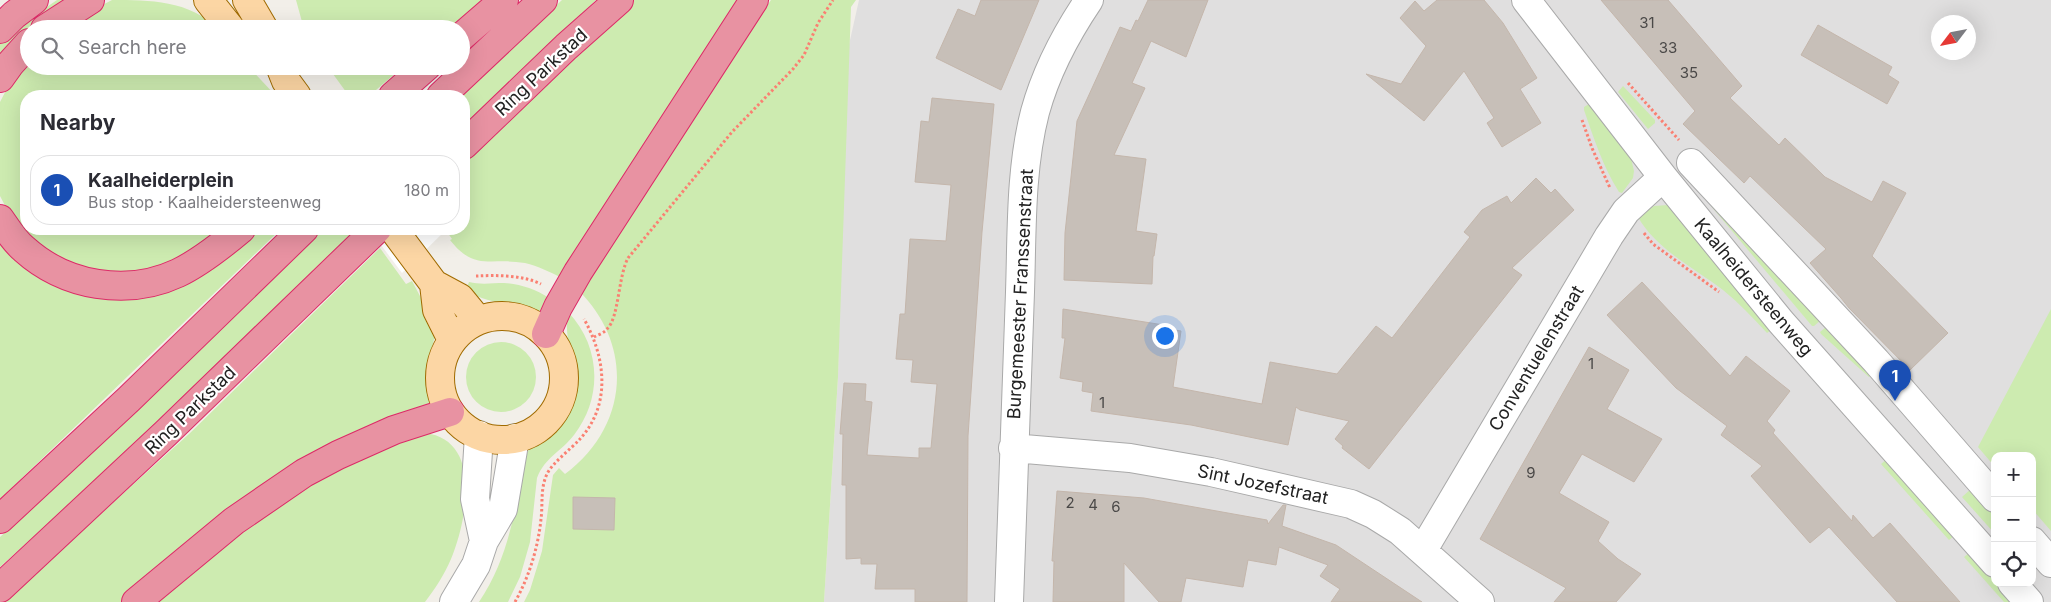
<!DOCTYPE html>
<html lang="en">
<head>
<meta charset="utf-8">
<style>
  body { margin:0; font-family:Inter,sans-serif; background:#f2f2f3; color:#2b2b33 }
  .controls { position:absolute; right:15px; bottom:15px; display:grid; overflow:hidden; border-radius:10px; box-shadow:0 5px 20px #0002 }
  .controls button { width:45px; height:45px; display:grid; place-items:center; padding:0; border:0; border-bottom:1px solid #e1e1e2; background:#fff; color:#2b2b33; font:25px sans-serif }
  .compass { position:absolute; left:1931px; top:15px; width:45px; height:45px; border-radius:50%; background:#fff; box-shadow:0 5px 20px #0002; rotate:238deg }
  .you { position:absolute; left:1164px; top:335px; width:18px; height:18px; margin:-12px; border:4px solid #fff; border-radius:50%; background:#1a73e8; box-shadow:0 0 0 8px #1a73e833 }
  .badge { display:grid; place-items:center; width:32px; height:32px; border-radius:50%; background:#d40000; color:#fff; font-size:16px; font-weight:700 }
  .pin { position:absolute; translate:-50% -41px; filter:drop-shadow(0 1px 2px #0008) }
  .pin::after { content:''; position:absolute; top:26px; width:18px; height:15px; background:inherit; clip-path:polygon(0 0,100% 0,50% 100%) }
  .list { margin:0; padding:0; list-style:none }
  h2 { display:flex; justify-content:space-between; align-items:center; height:65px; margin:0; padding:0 20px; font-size:21px }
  h2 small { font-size:16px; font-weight:400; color:#7c7c81 }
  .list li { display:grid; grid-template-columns:32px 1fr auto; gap:15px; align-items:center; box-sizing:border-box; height:70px; margin:0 10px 10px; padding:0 10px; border:1px solid #e1e1e2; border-radius:20px }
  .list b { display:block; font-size:19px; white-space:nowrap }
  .list p { margin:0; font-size:16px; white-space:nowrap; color:#7c7c81 }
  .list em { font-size:16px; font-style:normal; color:#7c7c81 }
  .icon { flex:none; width:28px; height:28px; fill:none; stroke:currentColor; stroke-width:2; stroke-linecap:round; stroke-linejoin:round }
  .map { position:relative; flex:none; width:2051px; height:602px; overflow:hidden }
  .search { position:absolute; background:#fff; box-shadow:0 5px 20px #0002; left:20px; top:20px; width:450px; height:55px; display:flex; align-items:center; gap:12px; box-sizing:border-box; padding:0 18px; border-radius:28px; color:#7c7c81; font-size:19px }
  .panel { position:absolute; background:#fff; box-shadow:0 5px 20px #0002; left:20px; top:90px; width:450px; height:145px; border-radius:20px }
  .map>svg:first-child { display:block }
  .residential { fill:#e0dfdf; fill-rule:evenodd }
  .grass { fill:#cdebb0 }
  .pier { fill:#fff }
  .building { fill:#c7bfb8; stroke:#c4b6ab }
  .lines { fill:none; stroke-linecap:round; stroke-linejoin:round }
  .minor-casing { stroke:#a9a9a9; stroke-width:30 }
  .major-casing { stroke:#a06b00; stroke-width:30 }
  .highway-casing { stroke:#dc2a67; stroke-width:30 }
  .path { stroke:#fa8072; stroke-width:3; stroke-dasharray:2.5 2.5; stroke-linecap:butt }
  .minor { stroke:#fff; stroke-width:28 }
  .major { stroke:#fcd6a4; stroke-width:28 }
  .highway { stroke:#e892a2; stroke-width:28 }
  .labels { text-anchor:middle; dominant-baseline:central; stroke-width:4.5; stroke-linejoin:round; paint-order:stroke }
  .number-label { font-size:15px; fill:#4b4948 }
  .street-label { font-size:18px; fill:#222; stroke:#fff }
</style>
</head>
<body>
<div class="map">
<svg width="2051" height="602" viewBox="0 0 2051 602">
  <rect width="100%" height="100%" fill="#f2efe9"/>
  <path class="residential" d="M859,0h1192v602h-1227l14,-225 8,-319zM1938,22h30v30h-30zM1995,456h37v127h-37z"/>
  <path class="grass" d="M57,0h16l-44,29v2l-29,29v-16l22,-20z
    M112,0c38,0 77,0 106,29h-156l25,-16z
    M296,0h193l-37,29h-148z
    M562,0h34l-132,126v-30h-3z
    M634,0h109l-181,278c-12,-6 -24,-12 -37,-15 -34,-6 -50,9 -75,-23l2,-1 -7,-10h19v-65z
    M771,0h85l-5,7 -13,370 -14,225h-300l6,-12 12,-39 11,-76 6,-7 6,6c63,-47 70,-127 14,-183l103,-161z
    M29,58v8h219l28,30h-250v133h202l-36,25 -49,18 -50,1 -47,-21 -34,-33 -12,-23v-94l14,-27z
    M324,66h80l-35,30h-20l-16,-22 -3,1z
    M1623,86l32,34v3l-7,6 -30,-37z
    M1589,104l42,54 3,13 -1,7 -11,15 -3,-1c-16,-25 -25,-53 -35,-82v-3z
    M1713,203l108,117 -7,6h-2l-101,-120z
    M1668,205l102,126 -3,2c-14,-15 -28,-30 -44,-43 -29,-22 -67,-41 -85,-73l16,-11z
    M256,229h25l-281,270v-262l88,56 143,-43z
    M323,229h34l-242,234 -115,104v-30l121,-112z
    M380,248l26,36 6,-3 17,32 6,22 -8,35 6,35 -309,197h-121l186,-168z
    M469,282c12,3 23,1 35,1 16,1 31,6 45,15l-10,15c-24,-10 -51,-8 -73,-23z
    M2051,309v222l-19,-22v-53h-37v11l-17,-20z
    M568,312c33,34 35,86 6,123 -13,17 -29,22 -37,43l-7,64 -10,35 -12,25h-29c30,-44 37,-95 46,-147 11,-16 30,-24 40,-41 23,-38 -4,-65 3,-102z
    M1826,327l46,47 -3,3 -48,-43 -1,-2z
    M466 377a35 35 0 1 1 70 0a35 35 0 1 1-70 0Z
    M425,433c59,7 41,90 26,126 -7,16 -16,30 -26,43h-272l97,-82 123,-72z
    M1887,459l68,76 -6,5 -68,-76z
    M1972,488l23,26v20l-33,-37z
    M1970,552l25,27v4h3l16,17 -2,2h-8l-40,-45z"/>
  <path class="pier" d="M369,229h76l1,1 -44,43z"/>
  <path class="building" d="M981,0h58l-38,90 -65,-32 22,-49 17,7z
    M1148,0h60l-22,57 -35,-16 -19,42 13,5 -31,67 32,4 -10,72 21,3 -3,22h-1l-1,28 -88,-4 1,-47 12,-112 43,-94 11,4 5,-11 2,1z
    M1437,0h47l19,23 34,55 -17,11 21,34 -39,24 -15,-24 7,-5 -30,-47 -40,50 -58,-47 35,10 25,-38 -26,-28 15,-17 9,10z
    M1601,0h67l74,86 -12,12 49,47 6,-7 40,39 47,25 11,-21 23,12 -34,63 76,77 -38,37 -61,-62 -8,-10 -31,-35 16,-14 -76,-73 -6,7 -61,-59 12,-13z
    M1818,25l74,42 -4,8 11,7 -12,22 -86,-49z
    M932,98l62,6 -12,128 -14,204 -1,166h-52v-13h-40l2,-25h-16v-6l-15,1v-74h-4l1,-51h-3l4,-51 22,1 -1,17 7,1 -5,53 52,3v-10h12l6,-64 -26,-2 2,-22 -17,-1 4,-45h5l5,-75 36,2 5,-56 -36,-3 6,-61 8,1z
    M1536,178l15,15 4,-4 19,21 -62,58 10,7 -153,194 -27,-21 1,-2 -8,-7 14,-18 -49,-11 -4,-3 -8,38 -97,-20 -100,-14 2,-18 -11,-2 1,-9 -23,-4 5,-40h-3l1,-29 107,17 -1,3 12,2 -8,56 89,17 8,-42 67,12 39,-48 16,12 78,-101 -6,-5 18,-22 25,-14 4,7z
    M1642,282l88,94 16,-20 44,35 -23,30 8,9 -2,3 79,88 1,-6 20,23 17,-15 70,79h-63l-68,-75 -19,16 -59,-67 11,-10 -41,-31 6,-9 -51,-38 -69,-73z
    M1589,347l40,23 -22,39 55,30 -28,43 -52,-28 -23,39 50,29 -11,19 20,18 23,15 -25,28h-62l12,-14 -86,-49z
    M1057,491l87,7 123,22 1,4 15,-19h3l-4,21 54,19 86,57h-91l9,-13 -20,-13 8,-11 -49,-18 -3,18 -28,-5 -5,27 -57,-9 -5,24h-22l-35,-39v39h-71l1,-41h-2z
    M573,497l42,1 -1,32 -41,-1z"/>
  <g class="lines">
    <defs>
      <path id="minor" d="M1526,0l137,177 118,145 214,241
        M1691,163l185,198 119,137
        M479,435l-4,64 9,42
        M1013,448l117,10 81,14 140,32 22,10 27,17 80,71
        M2032,541l19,22
        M1423,550l186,-314 17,-25 37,-34
        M2012,583l17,19
        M454,602l22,-37 8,-24 19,-32 12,-71
        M1009,602c3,-103 7,-206 11,-310 2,-59 0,-122 15,-180 11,-40 31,-78 54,-112"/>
      <path id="major" d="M208,0l23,29
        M247,0l17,29
        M280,66l6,15 11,15
        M393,229l41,55 26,14 18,22
        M434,284l3,26 15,30
        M440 378a62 62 0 1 1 124 0a62 62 0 1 1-124 0Z"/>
      <path id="highway" d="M0,29l14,-14 20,-15
        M45,29l45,-29
        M461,37l43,-37
        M0,78l10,-14 19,-21
        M393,96l34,-30
        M441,96l102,-96
        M464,145l102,-98 53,-47
        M0,219c7,10 14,22 24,30 41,37 103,48 154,24 23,-11 44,-28 63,-44
        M546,334l12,-27 20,-35 176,-272
        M0,519l129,-120 175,-170
        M0,588l166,-155 211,-204
        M136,602l98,-81 70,-48 34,-18 56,-25 56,-18"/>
    </defs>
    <use href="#minor" class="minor-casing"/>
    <use href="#major" class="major-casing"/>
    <use href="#highway" class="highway-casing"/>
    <path class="path" d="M1628,83l51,57
      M1582,120l10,28 18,40
      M1644,233l9,11 66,48
      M476,276c20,-1 47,-1 65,8
      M594,337c4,-2 10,-4 13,-8 12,-11 11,-52 21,-71l104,-126 61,-63 11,-14 14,-32 15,-23
      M515,602c14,-25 23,-54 26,-83 2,-15 -1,-30 6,-45 5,-11 24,-25 33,-35 32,-35 25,-83 4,-120"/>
    <use href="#minor" class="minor"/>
    <use href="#major" class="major"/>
    <use href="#highway" class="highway"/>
  </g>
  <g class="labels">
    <g class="number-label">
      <text x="1647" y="22">31</text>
      <text x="1668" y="47">33</text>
      <text x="1689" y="72">35</text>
      <text x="1591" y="363">1</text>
      <text x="1102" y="402">1</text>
      <text x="1531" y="472">9</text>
      <text x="1070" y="502">2</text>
      <text x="1093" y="504">4</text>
      <text x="1116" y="506">6</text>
    </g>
    <g class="street-label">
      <text transform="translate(541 72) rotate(-43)">Ring Parkstad</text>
      <text transform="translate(1754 287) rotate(50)">Kaalheidersteenweg</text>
      <text transform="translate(1020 294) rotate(-87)">Burgemeester Franssenstraat</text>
      <text transform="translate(1536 358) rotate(-59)">Conventuelenstraat</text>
      <text transform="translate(190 410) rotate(-44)">Ring Parkstad</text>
      <text transform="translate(1263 484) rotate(12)">Sint Jozefstraat</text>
    </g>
  </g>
</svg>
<div class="controls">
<button>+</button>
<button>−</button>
<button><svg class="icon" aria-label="locate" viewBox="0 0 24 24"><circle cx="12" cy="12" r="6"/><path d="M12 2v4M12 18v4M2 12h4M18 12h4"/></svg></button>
</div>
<svg class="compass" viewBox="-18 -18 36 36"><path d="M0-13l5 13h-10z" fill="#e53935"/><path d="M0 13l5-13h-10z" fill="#7c7c81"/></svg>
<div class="you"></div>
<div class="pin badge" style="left:1895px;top:401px;background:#1a4fb4">1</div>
<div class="search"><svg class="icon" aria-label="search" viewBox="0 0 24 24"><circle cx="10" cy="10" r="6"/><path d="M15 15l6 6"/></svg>Search here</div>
<section class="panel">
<h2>Nearby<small></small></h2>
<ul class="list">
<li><span class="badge" style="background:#1a4fb4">1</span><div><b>Kaalheiderplein</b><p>Bus stop · Kaalheidersteenweg</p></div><em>180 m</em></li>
</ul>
</section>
</div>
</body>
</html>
